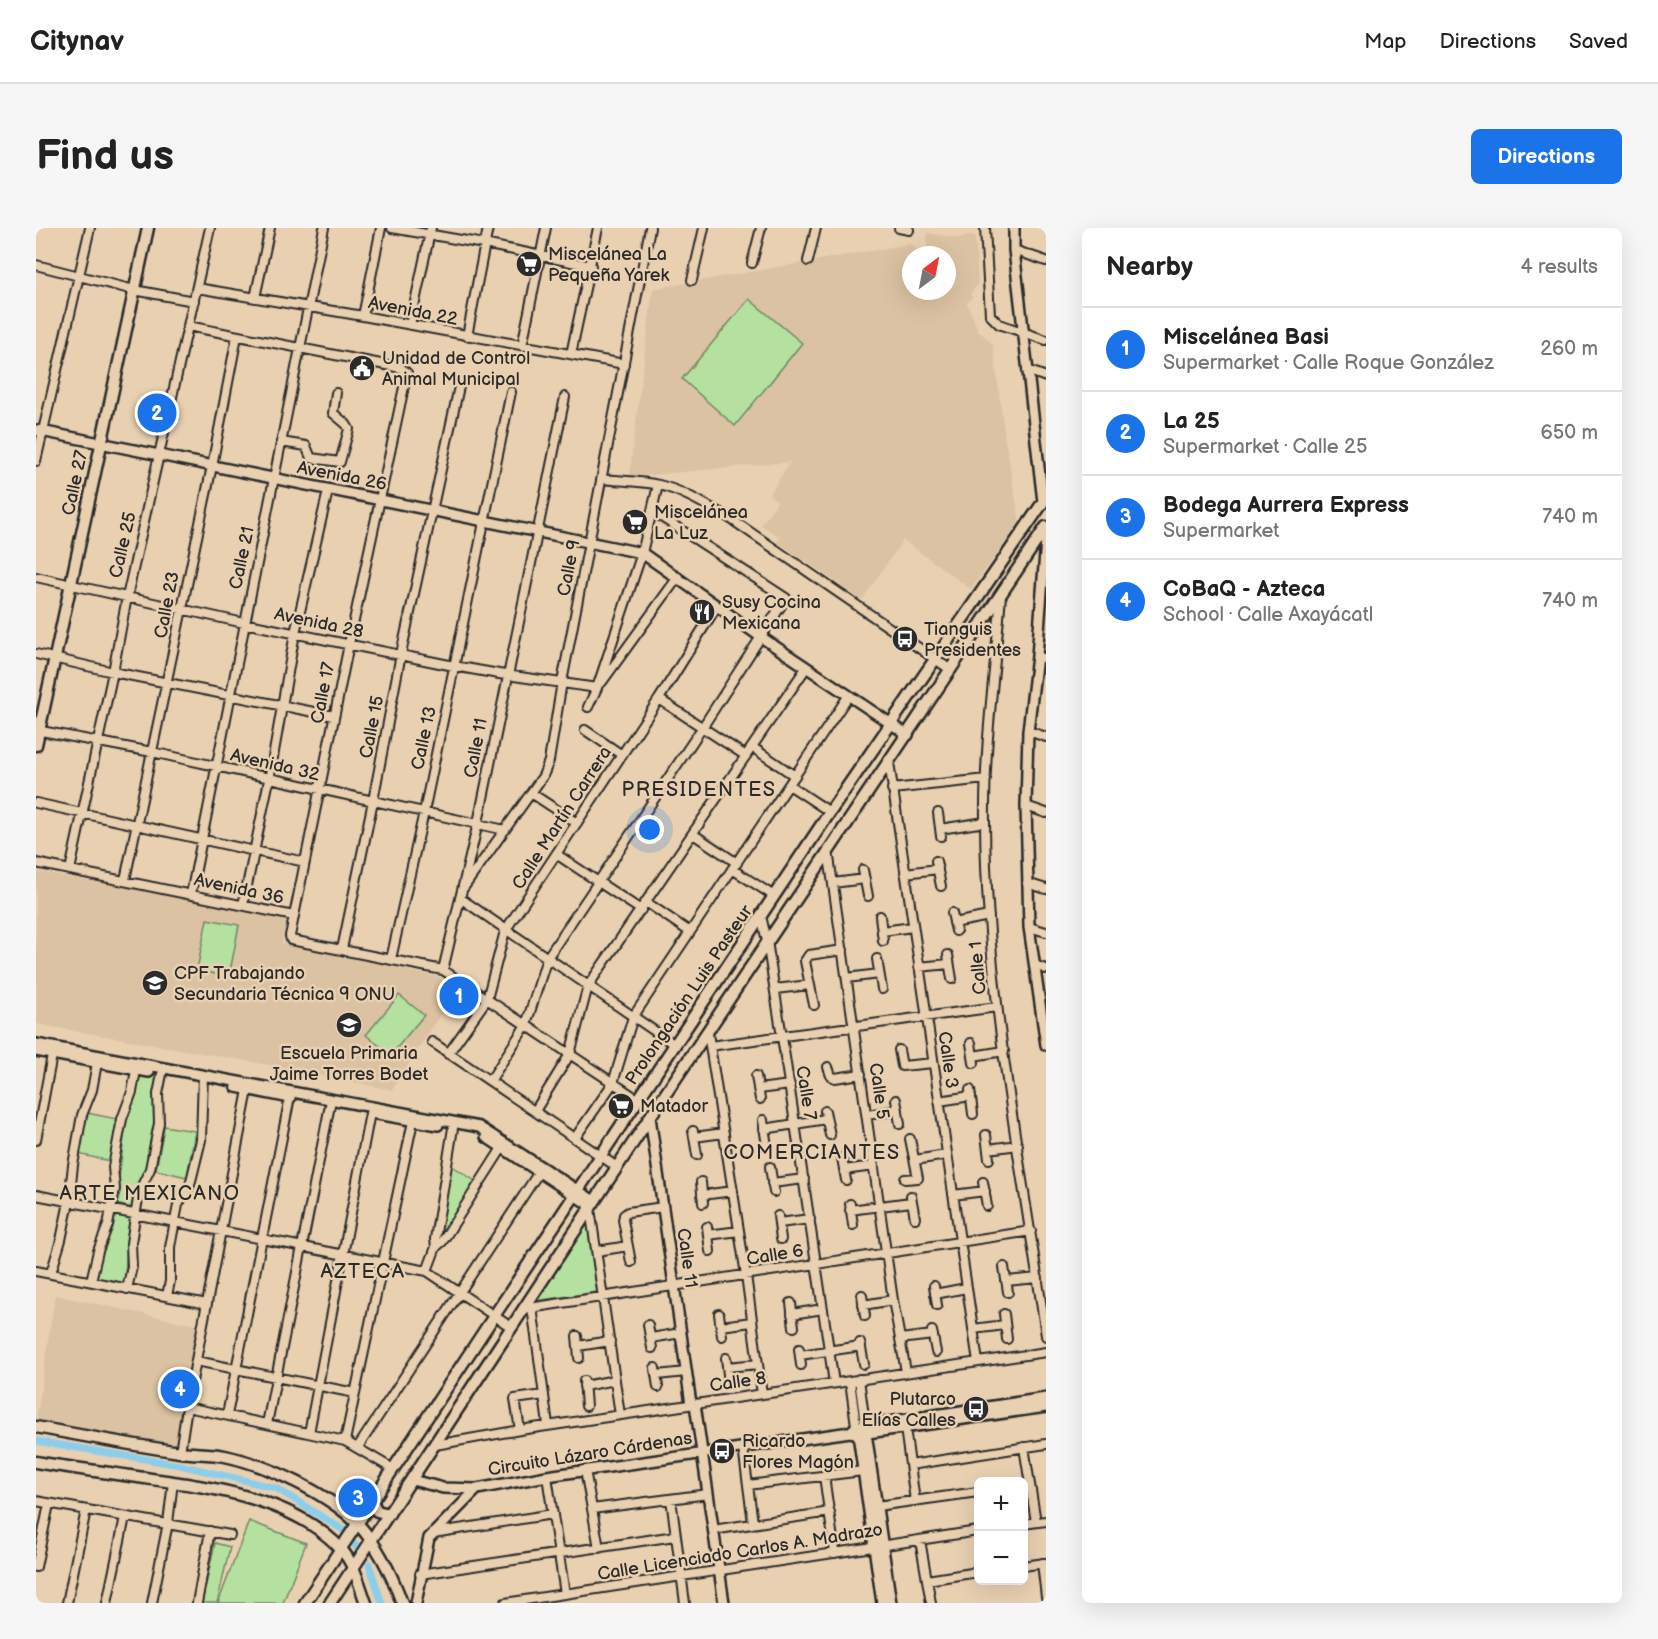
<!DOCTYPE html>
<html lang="en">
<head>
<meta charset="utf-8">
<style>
  body { margin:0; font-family:"Balsamiq Sans",sans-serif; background:#f6f6f6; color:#222 }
  .controls { position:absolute; right:18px; bottom:18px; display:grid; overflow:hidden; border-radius:9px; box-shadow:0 6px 24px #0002 }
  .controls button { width:54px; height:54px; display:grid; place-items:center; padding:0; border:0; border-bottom:2px solid #e0e0e0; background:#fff; color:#222; font:30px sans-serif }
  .compass { position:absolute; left:866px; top:18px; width:54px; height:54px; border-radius:50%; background:#fff; box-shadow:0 6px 24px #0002; rotate:32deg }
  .you { position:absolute; left:614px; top:602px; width:21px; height:21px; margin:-15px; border:4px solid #fff; border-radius:50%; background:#1a73e8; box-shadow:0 0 0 9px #1a73e833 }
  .badge { display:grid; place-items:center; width:39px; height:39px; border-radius:50%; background:#1a73e8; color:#fff; font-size:20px; font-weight:700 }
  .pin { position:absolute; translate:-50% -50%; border:3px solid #fff; box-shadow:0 2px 6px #0006 }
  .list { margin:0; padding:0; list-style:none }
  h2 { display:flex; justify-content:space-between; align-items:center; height:78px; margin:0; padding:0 24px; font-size:26px }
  h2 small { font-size:20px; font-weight:400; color:#767676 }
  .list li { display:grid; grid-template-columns:39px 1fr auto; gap:18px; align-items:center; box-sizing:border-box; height:84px; padding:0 24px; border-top:2px solid #e0e0e0 }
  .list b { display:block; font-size:22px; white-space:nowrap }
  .list p { margin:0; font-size:20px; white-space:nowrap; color:#767676 }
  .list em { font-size:20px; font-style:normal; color:#767676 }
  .map { position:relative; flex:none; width:1010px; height:1375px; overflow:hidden; border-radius:9px }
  header { display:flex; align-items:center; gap:36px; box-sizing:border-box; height:84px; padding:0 30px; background:#fff; border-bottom:2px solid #e0e0e0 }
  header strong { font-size:28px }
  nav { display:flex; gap:33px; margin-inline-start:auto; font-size:21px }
  .intro { display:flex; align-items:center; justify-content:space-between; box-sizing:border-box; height:144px; padding:0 36px }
  h1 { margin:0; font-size:42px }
  .button { padding:15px 27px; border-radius:9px; background:#1a73e8; color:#fff; font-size:21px; font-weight:700 }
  main { display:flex; gap:36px; padding:0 36px }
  aside { flex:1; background:#fff; border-radius:9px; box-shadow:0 6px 24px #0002 }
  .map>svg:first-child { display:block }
  .built { fill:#dbc2a2 }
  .green { fill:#b4e19f; stroke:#708665; stroke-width:1.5 }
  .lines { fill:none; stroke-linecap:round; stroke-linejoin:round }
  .canal { stroke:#8bceec; stroke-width:7 }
  .minor-casing { stroke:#2b2b2b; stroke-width:12 }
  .tertiary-casing { stroke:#2b2b2b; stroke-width:14 }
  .secondary-casing { stroke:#2b2b2b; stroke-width:15 }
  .minor { stroke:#e9d0b1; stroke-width:8 }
  .tertiary { stroke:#e9d0b1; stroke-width:9 }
  .secondary { stroke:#e9d0b1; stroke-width:10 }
  .labels { text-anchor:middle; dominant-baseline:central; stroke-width:5; stroke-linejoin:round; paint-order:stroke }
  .poi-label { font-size:18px; fill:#2b2b2b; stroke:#e9d0b1; text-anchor:start }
  .street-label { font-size:18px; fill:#2b2b2b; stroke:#e9d0b1 }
  .neighbourhood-label { font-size:20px; letter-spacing:1.5px; fill:#2b2b2b; stroke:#e9d0b1 }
</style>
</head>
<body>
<header>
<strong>Citynav</strong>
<nav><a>Map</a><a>Directions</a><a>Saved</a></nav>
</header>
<div class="intro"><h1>Find us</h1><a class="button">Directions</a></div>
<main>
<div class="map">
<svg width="1010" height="1375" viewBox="0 0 1010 1375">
  <rect width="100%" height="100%" fill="#e9d0b1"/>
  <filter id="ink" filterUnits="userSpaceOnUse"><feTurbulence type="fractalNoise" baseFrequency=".0167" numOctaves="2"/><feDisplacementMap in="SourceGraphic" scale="12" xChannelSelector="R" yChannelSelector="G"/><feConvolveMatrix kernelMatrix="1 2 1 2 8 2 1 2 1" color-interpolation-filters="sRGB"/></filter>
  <g filter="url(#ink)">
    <path class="built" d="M892,5l30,5 17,-3 3,49 -8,11 2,2 -5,6 11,27 15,14 12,95 15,84 -49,66 -68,-49 -41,60 -85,-58 3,-5 -19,-12 17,-24 -9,-6 21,-33 -161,15 24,-188 257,-45 13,11h-12v36h36v-36h-21z
      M0,643l251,47 -5,25 156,34 19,11 -65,102 -134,-27 -222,-39z
      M19,1067l145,31 -25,121 -139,-26z"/>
    <path class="green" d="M713,71l53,44 -67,83 -53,-47z
      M171,691l32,6 -10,52 -32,-7z
      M363,767l25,20 -33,40 -25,-20z
      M103,846l19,2 -4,20 1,26 -9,45 -10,21 -3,20 -17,-4 10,-84 10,-24z
      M51,885l30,6 -7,42 -32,-7z
      M128,898l31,5 -8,46 -31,-7z
      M412,935l30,20 -38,59 -4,-2z
      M78,985l18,4c-7,22 -5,44 -8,67l-29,-6z
      M551,993l10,71 -63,9z
      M213,1293l57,22 -23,60h-65z
      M179,1315l15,4 -13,56h-15z"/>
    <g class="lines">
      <path class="canal" d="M0,1213l144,24 96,23 67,42
        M317,1314l4,6
        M333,1336l13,39"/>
      <defs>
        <path id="minor" d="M356,0l92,16 107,22
          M863,0l10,2
          M949,0l5,87 9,9 47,16
          M978,22l32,11
          M772,33l8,-33
          M716,35l9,-35
          M0,37l98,25 60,11
          M656,52l12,-52
          M161,60l166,28 261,48
          M219,70l15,-70
          M327,88l18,-88
          M374,97l21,-97
          M152,98l213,42 6,5 -58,271 -59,292 1,4 152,30 196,130
          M431,108l21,-108
          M486,118l24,-118
          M535,126l27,-126
          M991,142l19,7
          M245,214l25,4 5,12 29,4 9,-33 -3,-5 -13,-11 3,-20
          M0,233l54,-233
          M566,251c19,2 39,2 57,6 25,6 49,21 72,34l220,151
          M0,349l208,46 210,43 45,8 98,14
          M965,367c-6,75 -17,152 -16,227 1,173 37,344 61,514
          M0,426l77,18 221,44
          M1001,428l9,3
          M566,454l76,-105
          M623,471l87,57
          M552,479l9,-19 45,-135 16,-68
          M0,502l116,22 353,78
          M549,502l37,25
          M992,503l18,6
          M716,519l43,29
          M853,534l89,600
          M753,557l41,27
          M856,561l94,-10
          M495,565l46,30
          M0,575l269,59
          M990,578l20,7
          M902,585l3,23
          M904,601l45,-7
          M657,606l44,29
          M792,622l65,450 13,72
          M520,626l85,56
          M900,633l5,25
          M0,635l258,53
          M696,641l42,27
          M34,642l43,-198 14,-75 83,-369
          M827,642l5,26
          M869,645l33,-4
          M89,652l87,-414 25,-130
          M797,655l32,-4
          M991,655l19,6
          M426,662l81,-114 6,-15 13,-79 88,-454
          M155,666l133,-666
          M424,670l215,147
          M610,674l44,30
          M207,677l26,-125 26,-147 33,-142
          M916,685l4,18
          M725,688l6,25 15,96 52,346
          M844,688l3,25
          M918,695l35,-7
          M993,699l17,5
          M846,703l31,-4
          M306,721l31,-148 28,-147 59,-272
          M912,727l4,24
          M355,731l33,-147 87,-420
          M841,731l5,30
          M998,737l12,4
          M883,739l30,-3
          M407,742l35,-147 87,-426
          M811,750l32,-4
          M739,761l35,-4
          M778,777l-9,-44 4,-6 34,-5
          M672,805l38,242 16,119
          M396,814l185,125
          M935,815l3,20
          M674,818l287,-39
          M863,822l3,16 31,-3
          M412,826l39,-55 18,-68 154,-232 58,-93
          M937,828l31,-5
          M792,839l3,9 4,2 26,-4
          M720,848l4,23
          M454,853l36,-56 21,-67 155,-230 84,-130 -134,-87
          M722,861l32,-4
          M934,862l3,24
          M860,872l4,24
          M903,873l32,-5
          M499,883l35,-57 18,-68 218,-318
          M789,883l5,24
          M831,887l31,-5
          M727,892l4,26
          M728,901l62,-10
          M657,903l4,24
          M950,907l3,24
          M658,909l30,-4
          M539,910l38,-55 20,-66 216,-322
          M0,912l17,-90
          M952,921l30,-4
          M806,930l4,22
          M879,932l31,-5
          M734,939l4,25
          M808,942l30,-4
          M869,951l13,-1 -8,-39
          M665,954l2,21
          M947,954l4,24
          M736,955l32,-4
          M0,967l391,76 84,56
          M666,967l31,-4
          M917,967l32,-4
          M875,968l4,22
          M814,976l3,21
          M554,980l30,207
          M814,982l61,-8
          M742,988l3,23
          M743,995l31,-4
          M671,999l3,24
          M672,1007l31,-4
          M400,1019l-1,-8 18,-111
          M561,1023l31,-5
          M595,1034l-8,-42 1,-5 4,-3 35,-5
          M968,1039l4,25
          M0,1043l171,33
          M391,1043l9,-24 6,-5 60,-94
          M15,1045l10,-33 8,-38 4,-37 9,-50 10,-25 5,-27
          M55,1053l7,-30 10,-26 7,-36 -2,-22 9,-48 10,-27 5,-27
          M970,1053l32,-3
          M898,1058l3,19
          M91,1061l5,-22 -1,-24 8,-51 11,-23 9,-46 -1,-29 4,-20
          M899,1066l31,-6
          M826,1067l3,21
          M131,1068l3,-15v-34l8,-42 12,-20 11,-45 2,-65
          M755,1075l3,24
          M827,1077l30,-5
          M496,1079l16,118
          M487,1081l508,-78
          M683,1086l3,22
          M756,1086l31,-5
          M968,1086l3,25
          M612,1097l4,23
          M685,1098l31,-4
          M937,1101l32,-4
          M896,1103l4,21
          M541,1108l2,22
          M615,1110l30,-5
          M864,1111l33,-4
          M824,1115l4,21
          M542,1118l32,-5
          M763,1121l2,16
          M764,1127l61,-9
          M690,1130l3,25
          M160,1133l159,32
          M691,1139l31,-3
          M619,1140l3,19
          M621,1147l29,-3
          M823,1151l7,52
          M548,1153l2,25
          M814,1153l7,52
          M548,1158l31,-6
          M151,1179l158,34 48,28
          M191,1187l63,-318
          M231,1196l63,-319
          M869,1200l10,73
          M484,1202l-5,-31 29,-4
          M273,1205l61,-320
          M309,1213l68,-320
          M399,1217l85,-15 526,-78
          M322,1219l181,-275
          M988,1219l12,75
          M707,1220l10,75
          M144,1224l7,-45 61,-317
          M874,1237l136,-21
          M549,1242l14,78
          M511,1248l18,118
          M788,1248l11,77
          M712,1257l115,-14
          M635,1271l14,104
          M0,1273l194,34
          M841,1278l101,-14
          M556,1281l116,-15
          M987,1296l23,-3
          M677,1302l117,-18
          M397,1305l120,-19
          M884,1312l11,63
          M1006,1335l4,34
          M987,1338l22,-3
          M0,1339l13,-63
          M384,1346l255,-38
          M891,1352l51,-8
          M31,1375l19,-93
          M71,1375l18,-86
          M116,1375l16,-80 5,-41
          M161,1375l13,-72
          M469,1375l473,-72"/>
        <path id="tertiary" d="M978,0v22l29,252
          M0,202l606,123 119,84 147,98
          M1010,312l-9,116 -9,75 -2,75 3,121 17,118
          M0,816l443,83 115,74
          M0,823l113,21
          M200,859l54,11
          M336,885l66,12
          M614,889l41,287
          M450,909l105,69
          M659,1176l29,199
          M814,1204l6,-5 190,-29
          M830,1205l25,170
          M822,1206l24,169
          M376,1252l31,8 34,1 70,-13 303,-44 8,2 17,-2 171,-25
          M380,1375l13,-65 48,-49"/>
        <path id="secondary" d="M0,517l112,-517
          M0,1199c48,9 96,18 144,25 15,2 30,1 45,4 42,9 103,37 133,68 21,23 34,51 44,79
          M0,1234c36,6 73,11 109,16 66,9 149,20 196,71 14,16 18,35 25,54
          M336,1274l5,9 12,3
          M269,1375l189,-287 336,-504 216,-314
          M294,1375l320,-486 396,-590"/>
      </defs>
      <use href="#minor" class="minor-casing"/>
      <use href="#tertiary" class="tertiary-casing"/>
      <use href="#secondary" class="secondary-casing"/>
      <use href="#minor" class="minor"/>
      <use href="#tertiary" class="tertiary"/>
      <use href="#secondary" class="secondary"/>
    </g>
  </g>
  <defs>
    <symbol id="supermarket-disc" viewBox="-11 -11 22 22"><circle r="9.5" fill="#2b2b2b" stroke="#e9d0b1"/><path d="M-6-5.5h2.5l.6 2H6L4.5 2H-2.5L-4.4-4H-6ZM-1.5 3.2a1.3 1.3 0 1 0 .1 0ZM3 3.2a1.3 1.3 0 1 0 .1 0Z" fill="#fff"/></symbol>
    <symbol id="civic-disc" viewBox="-11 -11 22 22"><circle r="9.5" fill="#2b2b2b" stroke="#e9d0b1"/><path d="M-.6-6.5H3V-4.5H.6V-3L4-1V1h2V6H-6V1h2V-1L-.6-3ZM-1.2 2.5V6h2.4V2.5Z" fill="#fff"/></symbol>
    <symbol id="restaurant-disc" viewBox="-11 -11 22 22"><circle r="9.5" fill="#2b2b2b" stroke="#e9d0b1"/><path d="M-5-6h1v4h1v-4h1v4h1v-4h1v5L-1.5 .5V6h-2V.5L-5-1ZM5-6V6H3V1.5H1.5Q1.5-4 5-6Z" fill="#fff"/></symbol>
    <symbol id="bus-disc" viewBox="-11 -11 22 22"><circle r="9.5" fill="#2b2b2b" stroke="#e9d0b1"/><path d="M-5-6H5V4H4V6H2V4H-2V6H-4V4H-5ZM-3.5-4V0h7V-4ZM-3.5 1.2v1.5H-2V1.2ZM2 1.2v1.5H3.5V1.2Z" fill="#fff"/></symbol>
    <symbol id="school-disc" viewBox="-11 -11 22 22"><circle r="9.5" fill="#2b2b2b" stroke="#e9d0b1"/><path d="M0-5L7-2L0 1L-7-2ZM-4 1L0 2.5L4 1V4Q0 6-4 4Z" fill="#fff"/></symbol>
  </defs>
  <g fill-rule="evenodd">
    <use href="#supermarket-disc" x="478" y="21" width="30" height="30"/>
    <use href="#civic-disc" x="311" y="125" width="30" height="30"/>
    <use href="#supermarket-disc" x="584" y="279" width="30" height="30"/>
    <use href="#restaurant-disc" x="651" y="369" width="30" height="30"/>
    <use href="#bus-disc" x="854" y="396" width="30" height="30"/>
    <use href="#school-disc" x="104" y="740" width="30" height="30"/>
    <use href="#school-disc" x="298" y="782" width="30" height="30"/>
    <use href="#supermarket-disc" x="570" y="863" width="30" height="30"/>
    <use href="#bus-disc" x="925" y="1166" width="30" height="30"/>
    <use href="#bus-disc" x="671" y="1208" width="30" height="30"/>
  </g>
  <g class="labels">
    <g class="poi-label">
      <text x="512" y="26">Miscelánea La<tspan x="512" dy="21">Pequeña Yarek</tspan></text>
      <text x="346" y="130">Unidad de Control<tspan x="346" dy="21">Animal Municipal</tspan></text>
      <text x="618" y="284">Miscelánea<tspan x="618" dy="21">La Luz</tspan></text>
      <text x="686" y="374">Susy Cocina<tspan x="686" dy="21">Mexicana</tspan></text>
      <text x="888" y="401">Tianguis<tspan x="888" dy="21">Presidentes</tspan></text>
      <text x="138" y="745">CPF Trabajando<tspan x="138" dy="21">Secundaria Técnica 9 ONU</tspan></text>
      <text x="313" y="825" text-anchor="middle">Escuela Primaria<tspan x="313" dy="21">Jaime Torres Bodet</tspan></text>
      <text x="604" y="878">Matador</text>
      <text x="920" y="1171" text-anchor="end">Plutarco<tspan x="920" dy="21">Elías Calles</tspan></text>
      <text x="706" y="1213">Ricardo<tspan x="706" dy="21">Flores Magón</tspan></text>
    </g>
    <g class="street-label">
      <text transform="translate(377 83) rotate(11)">Avenida 22</text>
      <text transform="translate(306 248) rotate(11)">Avenida 26</text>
      <text transform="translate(39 255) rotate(-78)">Calle 27</text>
      <text transform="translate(87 317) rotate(-77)">Calle 25</text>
      <text transform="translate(206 330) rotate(-78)">Calle 21</text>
      <text transform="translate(533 340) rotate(-79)">Calle 9</text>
      <text transform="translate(131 377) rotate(-79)">Calle 23</text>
      <text transform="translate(283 395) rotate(12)">Avenida 28</text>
      <text transform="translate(287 465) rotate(-79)">Calle 17</text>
      <text transform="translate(336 499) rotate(-79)">Calle 15</text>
      <text transform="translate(388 510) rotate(-78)">Calle 13</text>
      <text transform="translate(440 520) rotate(-79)">Calle 11</text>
      <text transform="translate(239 537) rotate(13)">Avenida 32</text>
      <text transform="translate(526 590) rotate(-57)">Calle Martín Carrera</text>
      <text transform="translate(203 661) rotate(12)">Avenida 36</text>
      <text transform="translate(942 740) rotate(-95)">Calle 1</text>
      <text transform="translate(653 767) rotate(-56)">Prolongación Luis Pasteur</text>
      <text transform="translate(912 832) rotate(82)">Calle 3</text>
      <text transform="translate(843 863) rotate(82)">Calle 5</text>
      <text transform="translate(770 865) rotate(81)">Calle 7</text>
      <text transform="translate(739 1027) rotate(-9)">Calle 6</text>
      <text transform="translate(651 1030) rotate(82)">Calle 11</text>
      <text transform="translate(702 1154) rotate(-8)">Calle 8</text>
      <text transform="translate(554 1226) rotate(-9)">Circuito Lázaro Cárdenas</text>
      <text transform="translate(704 1324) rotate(-9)">Calle Licenciado Carlos A. Madrazo</text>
    </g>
    <g class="neighbourhood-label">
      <text x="663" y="562">PRESIDENTES</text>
      <text x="776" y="925">COMERCIANTES</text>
      <text x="114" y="966">ARTE MEXICANO</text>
      <text x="327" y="1044">AZTECA</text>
    </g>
  </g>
</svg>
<div class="controls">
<button>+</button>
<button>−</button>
</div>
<svg class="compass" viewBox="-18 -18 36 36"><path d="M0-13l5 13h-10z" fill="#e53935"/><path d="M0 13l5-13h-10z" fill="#767676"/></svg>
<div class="you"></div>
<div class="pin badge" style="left:423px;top:768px">1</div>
<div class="pin badge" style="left:121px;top:185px">2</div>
<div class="pin badge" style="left:322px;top:1270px">3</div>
<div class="pin badge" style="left:144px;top:1161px">4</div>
</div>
<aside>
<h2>Nearby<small>4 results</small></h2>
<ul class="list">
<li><span class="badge">1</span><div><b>Miscelánea Basi</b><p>Supermarket · Calle Roque González</p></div><em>260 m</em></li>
<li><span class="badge">2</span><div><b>La 25</b><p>Supermarket · Calle 25</p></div><em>650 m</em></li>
<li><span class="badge">3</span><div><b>Bodega Aurrera Express</b><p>Supermarket</p></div><em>740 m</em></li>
<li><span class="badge">4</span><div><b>CoBaQ - Azteca</b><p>School · Calle Axayácatl</p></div><em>740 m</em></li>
</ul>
</aside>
</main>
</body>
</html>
